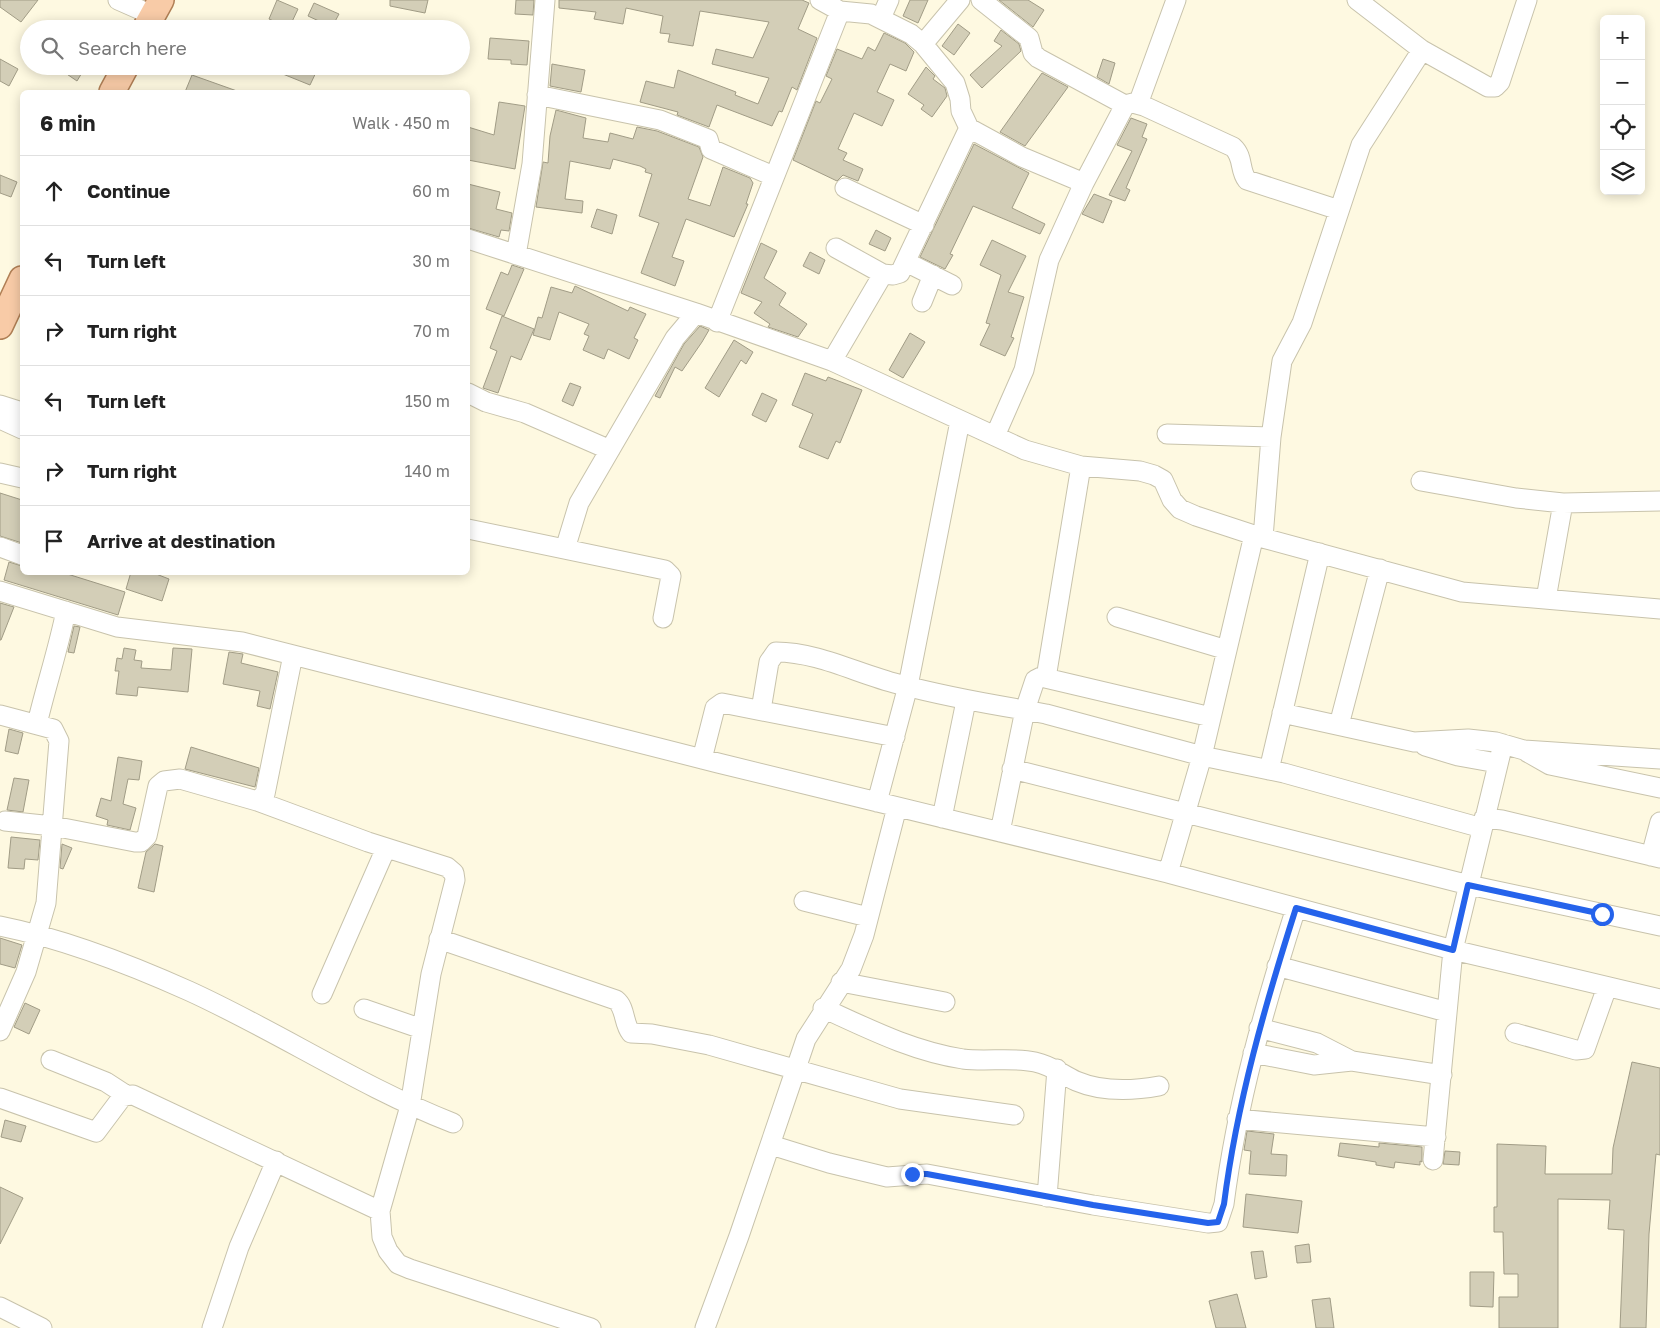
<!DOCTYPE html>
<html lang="en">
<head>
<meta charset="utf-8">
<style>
  body { margin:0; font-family:"Golos Text",sans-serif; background:#f6f6f6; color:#222 }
  .controls { position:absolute; right:15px; top:15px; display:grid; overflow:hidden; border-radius:8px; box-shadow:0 2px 12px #0003 }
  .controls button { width:45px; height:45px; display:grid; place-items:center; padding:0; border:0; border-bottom:1px solid #e0e0e0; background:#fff; color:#222; font:25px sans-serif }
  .stop { position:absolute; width:15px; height:15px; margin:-11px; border:4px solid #2563eb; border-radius:50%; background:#fff }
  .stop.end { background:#2563eb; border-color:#fff; box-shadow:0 1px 5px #0008 }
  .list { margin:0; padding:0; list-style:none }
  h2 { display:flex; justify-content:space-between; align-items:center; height:65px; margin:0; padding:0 20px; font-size:21px }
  h2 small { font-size:16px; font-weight:400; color:#767676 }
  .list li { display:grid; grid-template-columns:32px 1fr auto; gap:15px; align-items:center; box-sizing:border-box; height:70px; padding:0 20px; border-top:1px solid #e0e0e0 }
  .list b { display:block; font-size:19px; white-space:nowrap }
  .list em { font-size:16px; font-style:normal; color:#767676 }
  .icon { flex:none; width:28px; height:28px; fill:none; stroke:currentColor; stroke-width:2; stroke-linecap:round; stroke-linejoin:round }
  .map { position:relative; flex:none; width:1660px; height:1328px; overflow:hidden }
  .search { position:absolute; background:#fff; box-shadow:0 2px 12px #0003; left:20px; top:20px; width:450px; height:55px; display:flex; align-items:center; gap:12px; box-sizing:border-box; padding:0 18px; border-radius:28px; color:#767676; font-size:19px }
  .panel { position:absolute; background:#fff; box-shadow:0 2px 12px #0003; left:20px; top:90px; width:450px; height:485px; border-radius:8px }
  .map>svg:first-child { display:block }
  .building { fill:#d3ceb7; stroke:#a19c86 }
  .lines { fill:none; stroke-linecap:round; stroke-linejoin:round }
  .minor-casing { stroke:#c8c3ac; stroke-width:21 }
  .major-casing { stroke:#b07f55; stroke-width:28 }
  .minor { stroke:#fff; stroke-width:19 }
  .major { stroke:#f8cba7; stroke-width:25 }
  .route { stroke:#2563eb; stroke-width:6 }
</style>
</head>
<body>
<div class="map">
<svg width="1660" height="1328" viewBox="0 0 1660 1328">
  <rect width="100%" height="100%" fill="#fef9e1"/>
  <path class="building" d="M0,0h38l-17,22 -21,-15z
    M277,0l21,9 -9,19 -20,-9z
    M390,0h38l-3,13 -35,-7z
    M516,0h18l-1,15 -18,-1z
    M559,0h243l7,3 -11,26 19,9 -20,52 -5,-3 -10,25 -3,-1 -7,15 -55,-21 -8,22 -32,-12 1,-3 -38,-10 6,-21 28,7 4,-18 58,22 -1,3 23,9 11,-26 -57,-14 4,-15 37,9 16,-36 -69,-11 -7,35 -25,-4 2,-8 -10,-1 3,-17 -37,-8 -3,16 -29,-5 2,-7 -37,-4z
    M910,0h18l-10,23 -15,-7z
    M999,0h29l16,10 -11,17z
    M314,3l25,11 -7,13 -24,-11z
    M958,24l12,9 -16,22 -12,-9z
    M1001,30l18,14 2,7 -39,37 -12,-13 32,-29 -8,-5z
    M884,33l21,10 9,9 -8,19 -16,-7 -13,28 17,8 -12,26 -28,-13 -16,36 9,4 -4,7 20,9 -5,12 -15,-6 -6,6 -44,-21 23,-59 4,2 12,-24 -6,-3 11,-27 25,10 6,-12 7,4z
    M490,38l39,3 -2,24 -16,-1v-4l-23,-1z
    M0,59l18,10 -9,17 -9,-5z
    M1103,59l12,4 -6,21 -12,-7z
    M552,64l33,6 -4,22 -31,-6z
    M55,66h31l-9,15z
    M263,66h56l-9,19z
    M926,67l9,9 -2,3 12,9 2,8 -15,21 -11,-8 3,-4 -16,-11z
    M1042,73l26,14 -43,59 -25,-14z
    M192,75l45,16 -1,1h-51z
    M499,102l26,4 -10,63 -47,-9v-33l26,8z
    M556,110l30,8 -3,20 25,4 2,-9 23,6 4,-12 20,4 42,16 4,10 -15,42 22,7 13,-39 27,11 3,5 -7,21h2l-14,33 -48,-18 -14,38 12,4 -9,25 -34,-13 18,-50 -20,-7 13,-42 -7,-2 1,-3 -6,-3 -27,-7 -3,10 -40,-8 -5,38 18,2 -1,12 -46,-6 7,-45 5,1 2,-27z
    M1131,118l16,6 -5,13 5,2 -21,49 4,2 -5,11 -16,-6 23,-44 -15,-6z
    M974,144l55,29 -17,35 33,16 -5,10 -67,-28 -23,48 3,1 -8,14 -25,-12z
    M0,175l17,7 -6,15 -11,-4z
    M468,184l32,8 -4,17 16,4 -3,18 -8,-1 -2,7 -31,-9z
    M1094,194l18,7 -9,22 -21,-9z
    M597,209l20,6 -5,19 -21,-7z
    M876,230l15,8 -6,13 -16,-7z
    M992,240l34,16 -18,36 16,5 -13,40 3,1 -9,18 -25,-11 10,-21 -4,-1 15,-48 -21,-10z
    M761,243l16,8 -13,27 22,15 -7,12 28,19 -9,13 -30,-10 2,-3 -16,-11 8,-11 -21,-9z
    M810,252l15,8 -6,14 -16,-8z
    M512,265l12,4 -20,47 -18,-7 15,-37 7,3z
    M575,286l53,25 2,-4 16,7 -12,24 4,2 -9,19 -21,-10 -4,10 -21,-9 6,-14 -5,-2 5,-10 -30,-12 -9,28 -17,-5 5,-18 4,1 9,-31 21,6z
    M502,316l32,13 -13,31 -10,-4 -13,37 -15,-5 14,-37 -7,-3z
    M700,326l9,4 -7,12 -20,29 -7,-4 -15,31 -5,-2 29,-52z
    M910,333l15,9 -22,36 -14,-8z
    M734,340l19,12 -7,12 -5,-4 -22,37 -14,-9z
    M805,373l21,8 2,-4 34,13 -22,53 -4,-2 -8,18 -29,-12 14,-33 -21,-9z
    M570,383l11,4 -8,19 -11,-5z
    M762,393l15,7 -11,22 -14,-7z
    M0,493l22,7v43l-22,-7z
    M9,562l13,4v6h39l64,20 -7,23 -114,-35z
    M131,572h20l18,7 -7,22 -36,-12z
    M0,603l14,4 -13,33h-1z
    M74,626l6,1 -6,26 -6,-1z
    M124,648l12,2 -2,10 8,1 -1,7 30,2 2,-22 19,1 -4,43 -50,-5 -1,9 -21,-2 3,-23h-4l2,-13 5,1z
    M229,652l14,2 -2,9 37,9 -8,37 -13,-3 3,-15 -37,-7z
    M9,729l14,4 -5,21 -13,-3z
    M191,747l68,21 -4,19 -70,-18z
    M118,757l24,4 -3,19 -11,-1 -5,25 13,4 -6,22 -23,-5 1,-5 -12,-4 5,-18 10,3z
    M14,778l15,2 -6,32 -16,-2z
    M11,837l29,3 -2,20 -13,-1 -1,10 -16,-1z
    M62,844l10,4 -9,21 -3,-1z
    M155,844l8,2 -9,46 -16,-4 8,-36z
    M0,938l22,7 -7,23 -15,-4z
    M25,1003l15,7 -11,24 -15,-7z
    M1632,1062l28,6v87l-4,-1 -7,80 -3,94h-26l4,-98 -16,-1 2,-29 -52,-1v129h-59v-31h19v-23h-14l-1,-42h-9v-25h3v-63l49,2 -1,28h67l1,-26z
    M5,1120l21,6 -5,16 -20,-5z
    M1247,1131l27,3 -3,20 16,1 -1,21 -37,-2 2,-23 -7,-1z
    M1340,1143l39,4v-4l43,4v15l-2,-1v4l-25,-3 -1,6 -18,-3v-3l-38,-6z
    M1445,1151l15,1 -1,13 -16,-1z
    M0,1187l23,11 -23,46z
    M1246,1194l56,7 -4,32 -55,-6z
    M1309,1244l2,18 -14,1 -2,-17z
    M1263,1251l4,26 -12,2 -4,-27z
    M1470,1272h24l-1,35 -23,-1z
    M1237,1294l9,34h-30l-7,-27z
    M1330,1298l4,30h-18l-4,-28z"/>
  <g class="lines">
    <defs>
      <path id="minor" d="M118,0l34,15
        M820,0l20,11 31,3 40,20 12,10 32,39 5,16 1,12 8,17 53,29 62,26 -35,77 -25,110 -29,66
        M981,0l48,38 4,15 5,5 87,47
        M1357,0l65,50 66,37h7l5,-5 27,-82
        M881,18l8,-18
        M923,44l37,-44
        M537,95l123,25 48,19 3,10 62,27
        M1138,104l38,-104
        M1084,183l41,-78 8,-2 11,3 89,41c11,10 6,23 14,33l92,30
        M845,188l79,37
        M468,239l228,74 136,48 193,89 56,16 59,5 14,4 9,5 9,20 8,9 16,7 67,22 199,54 198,17
        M516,255l16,-91 13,-164
        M906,262l46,23
        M883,274l10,1 7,-2 69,-145
        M922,302l11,-27
        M717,322l123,-311
        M832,361l51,-87 -47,-26
        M468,393l18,9 39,11 85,37
        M0,405l22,7
        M0,419l22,10
        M1167,434l104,3
        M0,473l22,5
        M1421,481l95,17 47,5
        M468,529l197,41 6,6 -8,42
        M1263,538l8,-101 11,-76 20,-38 59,-178 61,-95
        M0,547l22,8
        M565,549l14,-46 96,-165 21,-25
        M0,591l117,36 125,15 51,13 425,108 450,110 285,77 207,49
        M1546,599l17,-96 97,-2
        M1117,617l110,33
        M1046,678l35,-212
        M761,710l8,-48 7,-10c42,0 82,22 122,32 42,11 84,19 127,26l10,-30 6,-3 170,40
        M1282,713l132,29 54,-3 28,3 28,8 136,9
        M0,715l53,14 6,12 -13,162 -20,69 -26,59
        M37,724c9,-38 21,-74 29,-113
        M1339,725l41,-156
        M1425,746l33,10 39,7
        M1527,752l23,13 110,23
        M702,759l13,-51 7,-5 173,34
        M1012,769l457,116 191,41
        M1269,770l51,-217
        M257,801l111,41 79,25 7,6 1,7 -24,94 -21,132 -30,105 2,26 6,14 10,13 12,5 181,59
        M877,802l31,-116 52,-265
        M942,818l24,-117
        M1484,818l18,2 158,38
        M5,821l48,5 82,16h6l6,-6 11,-50 6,-5 16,-2 77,22 8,-7 28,-139
        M1000,832l25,-122 21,4 156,42 82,17 198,55
        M1651,856l9,-34
        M1168,873l34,-117 52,-221
        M804,901l64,16
        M0,926c65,13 129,38 189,65 90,41 172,96 264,132
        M439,939l177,61c10,8 7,23 15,33l21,1 57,11 191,54 114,16
        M1277,966l170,46
        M841,982l104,20
        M322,994l64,-146
        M823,1008c46,21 89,43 140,51 23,3 49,-2 72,3 18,4 26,12 41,19 26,11 56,10 83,5
        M364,1009l58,20
        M1259,1028l58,15 35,18 90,14
        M1515,1033l61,17 9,-1 22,-62
        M1253,1053l61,12 38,-4
        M51,1060l55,22 20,13
        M0,1098l96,34 27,-36 10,-1 247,116
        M1237,1119l199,18
        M771,1145l58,18 58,14 40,-3 166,31 115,18 10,-1 6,-18c13,-102 41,-199 72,-296
        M1433,1160l20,-210 50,-206
        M1047,1197l10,-128
        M0,1307l42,21
        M212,1328l27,-81 37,-86
        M705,1328l34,-92 67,-197 45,-70 13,-34 33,-128"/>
      <path id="major" d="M145,29l16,-29
        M112,92l14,-26
        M0,326l22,-47"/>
    </defs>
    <use href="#minor" class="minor-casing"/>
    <use href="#major" class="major-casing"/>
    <use href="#minor" class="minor"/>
    <use href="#major" class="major"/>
  </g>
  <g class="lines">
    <path class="route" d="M912,1174h15l166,31 115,18 10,-1 6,-18c13,-102 41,-199 72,-296l157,42 15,-65 134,29"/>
  </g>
</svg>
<div class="controls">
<button>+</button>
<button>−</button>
<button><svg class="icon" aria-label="locate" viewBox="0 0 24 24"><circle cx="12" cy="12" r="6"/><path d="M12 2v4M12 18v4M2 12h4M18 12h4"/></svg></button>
<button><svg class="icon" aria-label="layers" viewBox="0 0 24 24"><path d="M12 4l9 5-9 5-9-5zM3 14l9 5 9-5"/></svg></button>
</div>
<div class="stop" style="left:1602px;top:914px"></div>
<div class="stop end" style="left:912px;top:1174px"></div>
<div class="search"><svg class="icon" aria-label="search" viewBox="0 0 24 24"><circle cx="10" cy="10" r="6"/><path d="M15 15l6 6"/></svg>Search here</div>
<section class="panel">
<h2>6 min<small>Walk · 450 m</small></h2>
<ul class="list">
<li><svg class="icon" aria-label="ahead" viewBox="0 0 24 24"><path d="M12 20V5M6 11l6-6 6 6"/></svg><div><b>Continue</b></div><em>60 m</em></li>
<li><svg class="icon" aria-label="left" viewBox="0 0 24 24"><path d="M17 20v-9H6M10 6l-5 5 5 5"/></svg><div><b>Turn left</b></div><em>30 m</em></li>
<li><svg class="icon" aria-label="right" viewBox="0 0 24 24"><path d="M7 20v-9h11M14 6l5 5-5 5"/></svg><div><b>Turn right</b></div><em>70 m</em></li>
<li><svg class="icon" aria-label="left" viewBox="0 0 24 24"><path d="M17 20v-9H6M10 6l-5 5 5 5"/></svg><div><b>Turn left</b></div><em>150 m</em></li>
<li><svg class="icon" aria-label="right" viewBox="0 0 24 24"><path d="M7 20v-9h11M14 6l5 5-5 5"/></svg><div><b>Turn right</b></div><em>140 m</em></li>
<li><svg class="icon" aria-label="arrive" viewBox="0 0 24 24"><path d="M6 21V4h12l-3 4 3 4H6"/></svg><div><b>Arrive at destination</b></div></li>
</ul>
</section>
</div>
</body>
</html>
